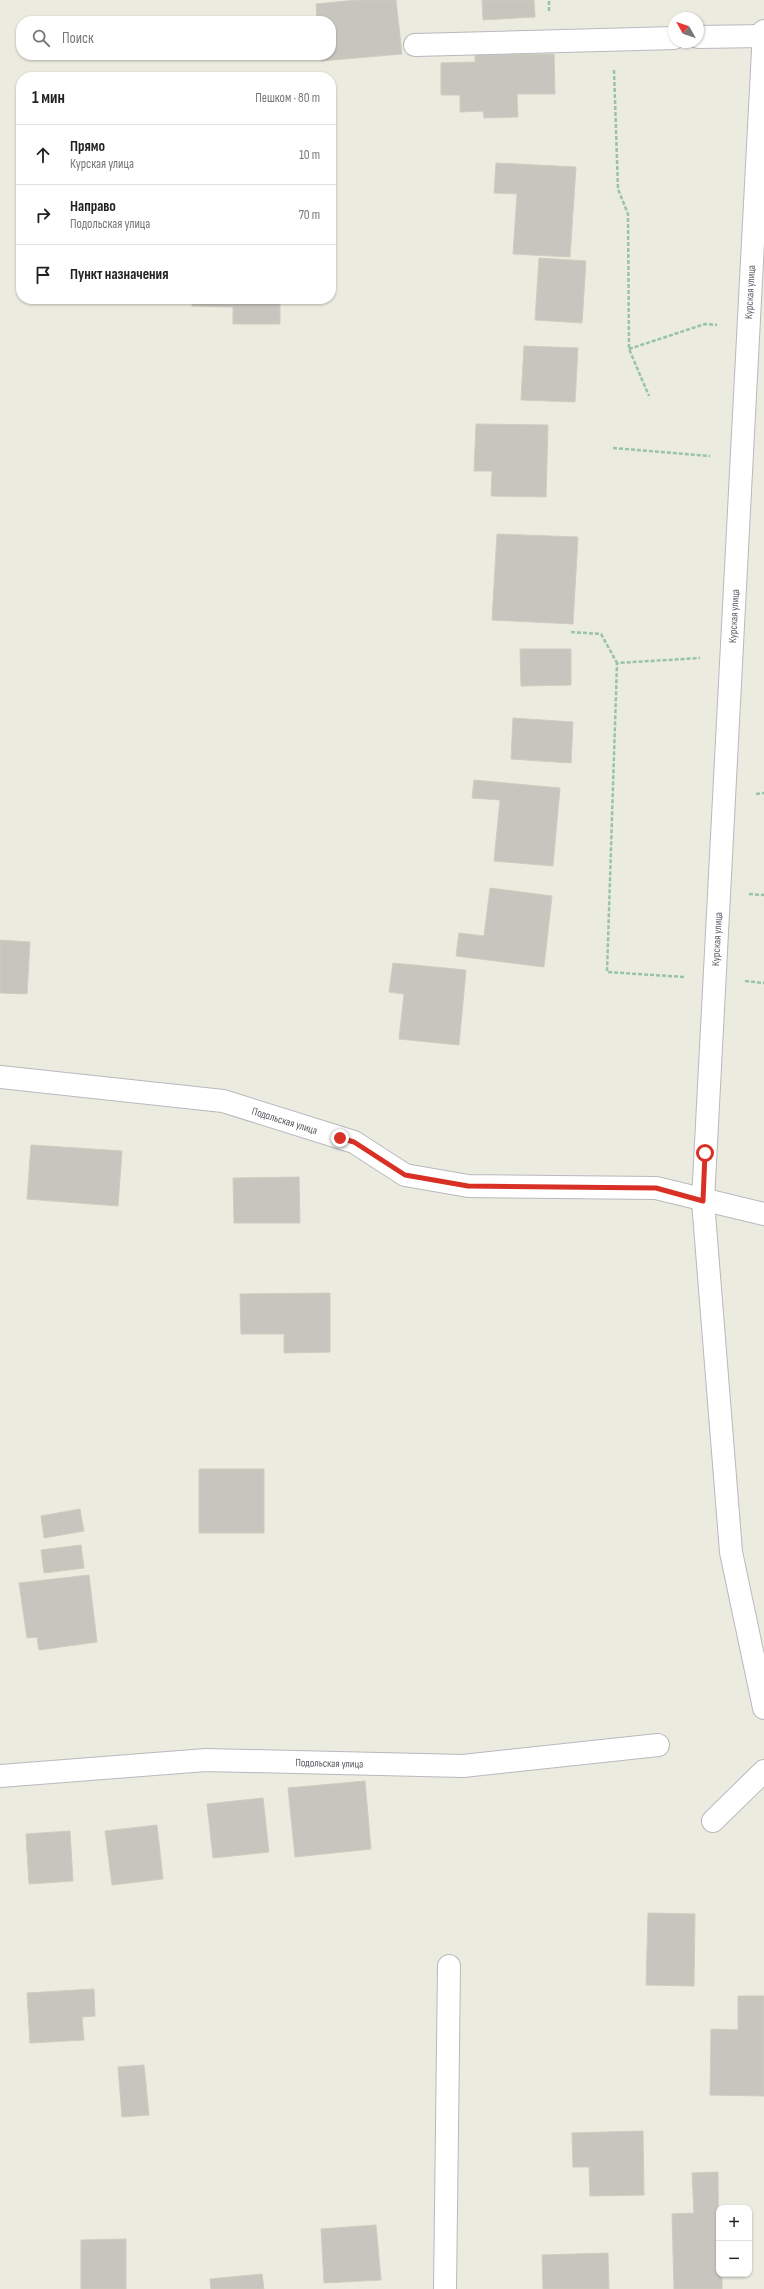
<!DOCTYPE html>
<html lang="ru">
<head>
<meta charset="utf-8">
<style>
  body { margin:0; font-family:"Sofia Sans Condensed",sans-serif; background:#f6f6f6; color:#222 }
  .controls { position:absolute; right:12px; bottom:12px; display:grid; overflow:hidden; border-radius:8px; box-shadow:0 1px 3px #0004 }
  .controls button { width:36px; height:36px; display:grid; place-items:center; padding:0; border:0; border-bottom:1px solid #e0e0e0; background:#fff; color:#222; font:20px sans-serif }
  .compass { position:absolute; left:668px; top:12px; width:36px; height:36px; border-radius:50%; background:#fff; box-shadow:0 1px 3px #0004; rotate:310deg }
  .stop { position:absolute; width:12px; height:12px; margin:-9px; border:3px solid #d93025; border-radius:50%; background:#fff }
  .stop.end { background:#d93025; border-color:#fff; box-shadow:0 1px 4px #0008 }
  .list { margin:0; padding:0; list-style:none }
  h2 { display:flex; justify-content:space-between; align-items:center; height:52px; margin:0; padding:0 16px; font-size:17px }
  h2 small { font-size:13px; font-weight:400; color:#767676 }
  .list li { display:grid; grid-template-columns:26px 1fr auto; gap:12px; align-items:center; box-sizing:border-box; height:60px; padding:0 16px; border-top:1px solid #e0e0e0 }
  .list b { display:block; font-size:15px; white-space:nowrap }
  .list p { margin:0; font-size:13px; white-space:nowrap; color:#767676 }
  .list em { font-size:13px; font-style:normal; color:#767676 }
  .icon { flex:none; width:22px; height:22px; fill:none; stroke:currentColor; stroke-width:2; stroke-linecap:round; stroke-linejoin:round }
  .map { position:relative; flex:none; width:764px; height:2289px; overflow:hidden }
  .search { position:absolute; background:#fff; box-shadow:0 1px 3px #0004; left:16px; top:16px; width:320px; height:44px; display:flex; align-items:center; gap:10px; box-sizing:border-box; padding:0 14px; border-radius:16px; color:#767676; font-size:15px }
  .panel { position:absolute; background:#fff; box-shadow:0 1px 3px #0004; left:16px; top:72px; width:320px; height:232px; border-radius:16px }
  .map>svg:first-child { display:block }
  .building { fill:#c6c5be; stroke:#cfcdbf }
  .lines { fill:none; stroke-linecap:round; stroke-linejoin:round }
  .minor-casing { stroke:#b8b9be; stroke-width:24 }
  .path { stroke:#98c2ac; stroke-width:2.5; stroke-dasharray:4 2; stroke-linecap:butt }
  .minor { stroke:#fff; stroke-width:22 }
  .route { stroke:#d93025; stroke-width:5 }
  .labels { text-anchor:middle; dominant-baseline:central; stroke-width:3; stroke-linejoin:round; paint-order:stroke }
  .street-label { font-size:11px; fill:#595b60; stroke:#fff }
</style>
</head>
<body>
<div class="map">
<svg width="764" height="2289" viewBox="0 0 764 2289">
  <rect width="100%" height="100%" fill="#ebebe0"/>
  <path class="building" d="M356,0h40l6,54 -81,7 -1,-6h11v-34h-14l-1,-17z
    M482,0h52l1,17 -52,3z
    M554,54l1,40h-38l1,23 -34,1 -1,-7 -23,1v-17h-19v-32l34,-1v-7z
    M496,163l80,4 -6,90 -57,-3 4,-60 -23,-1z
    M539,258l47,3 -4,62 -47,-3z
    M192,299h88v25h-47v-17l-41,-1z
    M524,346l54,2 -3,54 -54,-2z
    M476,424l72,1 -2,72 -55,-1 1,-25h-18z
    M497,534l81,3 -5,87 -81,-4z
    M520,649h51v36l-50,1z
    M513,718l60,4 -2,41 -60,-4z
    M474,780l86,8 -7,78 -59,-5 6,-61 -28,-2z
    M490,888l62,8 -8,71 -88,-11 3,-23 25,3z
    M0,940l30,2 -3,52 -27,-1z
    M393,963l73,7 -7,75 -60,-6 5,-45 -15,-2z
    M31,1145l91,6 -4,55 -91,-7z
    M299,1177l1,46h-66l-1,-45z
    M330,1293v59l-46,1v-19h-43l-1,-40z
    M199,1469h65v64h-65z
    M80,1509l4,22 -40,7 -3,-22z
    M81,1545l3,23 -40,5 -3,-23z
    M89,1575l8,67 -58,8 -2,-13 -10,1 -8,-55z
    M365,1781l6,68 -76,8 -7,-69z
    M263,1798l6,54 -56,6 -6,-54z
    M157,1825l6,54 -51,6 -7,-54z
    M70,1831l3,50 -44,3 -3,-50z
    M648,1913l47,1 -1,72 -48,-1z
    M94,1989l1,27 -13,1 2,23 -54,3 -3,-50z
    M738,1996h26v100l-54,-1 1,-66 27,1z
    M144,2065l5,50 -27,2 -4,-50z
    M643,2131l1,64 -54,1 -1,-29h-16l-1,-34z
    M718,2172l1,102h3v15h-48l-2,-75 22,-1 -2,-40z
    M376,2225l5,55 -57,3 -3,-54z
    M126,2239v50h-45v-49z
    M608,2253l1,36h-66l-1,-34z
    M262,2274l2,15h-53l-1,-10z"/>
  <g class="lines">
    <defs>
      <g id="minor">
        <path d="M764,31l-61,1170 28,351 33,156"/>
        <path d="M698,37l66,-1"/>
        <path d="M415,45l259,-7"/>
        <path id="s1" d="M0,1077l223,24 131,41 51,33 63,11 188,2 108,26"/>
        <path id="s2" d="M0,1776l206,-16 257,6 195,-21"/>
        <path d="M713,1821l51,-50"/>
        <path d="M445,2289l4,-323"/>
      </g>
    </defs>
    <use href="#minor" class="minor-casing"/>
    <path class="path" d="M549,11v-11
      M614,70l4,119 10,25 1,135 20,47
      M629,349l76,-25 12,1
      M613,448l97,8
      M571,632l30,2 16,29
      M756,794l8,-1
      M749,894l15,1
      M684,977l-77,-5 10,-309 83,-5
      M745,981l19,2"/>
    <use href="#minor" class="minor"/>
  </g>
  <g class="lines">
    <path class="route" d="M340,1138l14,4 51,33 63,11 188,2 47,13 2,-48"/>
  </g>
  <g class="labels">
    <g class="street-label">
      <text transform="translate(750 292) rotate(-87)">Курская улица</text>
      <text transform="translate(734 616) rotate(-87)">Курская улица</text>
      <text transform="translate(717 939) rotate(-87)">Курская улица</text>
      <text stroke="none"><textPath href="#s1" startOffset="289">Подольская улица</textPath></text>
      <text stroke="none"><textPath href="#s2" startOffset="330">Подольская улица</textPath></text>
    </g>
  </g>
</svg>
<div class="controls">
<button>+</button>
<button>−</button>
</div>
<svg class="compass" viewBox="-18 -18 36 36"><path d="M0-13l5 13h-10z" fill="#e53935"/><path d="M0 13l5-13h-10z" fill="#767676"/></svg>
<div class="stop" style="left:705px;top:1153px"></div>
<div class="stop end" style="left:340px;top:1138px"></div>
<div class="search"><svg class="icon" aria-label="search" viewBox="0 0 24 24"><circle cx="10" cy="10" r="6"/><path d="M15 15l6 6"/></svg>Поиск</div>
<section class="panel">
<h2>1 мин<small>Пешком · 80 m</small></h2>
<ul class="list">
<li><svg class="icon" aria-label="ahead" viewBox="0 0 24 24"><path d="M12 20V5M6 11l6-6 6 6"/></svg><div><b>Прямо</b><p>Курская улица</p></div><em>10 m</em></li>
<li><svg class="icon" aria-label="right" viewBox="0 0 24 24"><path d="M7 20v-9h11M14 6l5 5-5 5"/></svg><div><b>Направо</b><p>Подольская улица</p></div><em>70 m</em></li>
<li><svg class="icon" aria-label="arrive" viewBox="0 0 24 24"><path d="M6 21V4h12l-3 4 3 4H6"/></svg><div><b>Пункт назначения</b></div></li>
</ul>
</section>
</div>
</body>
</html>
